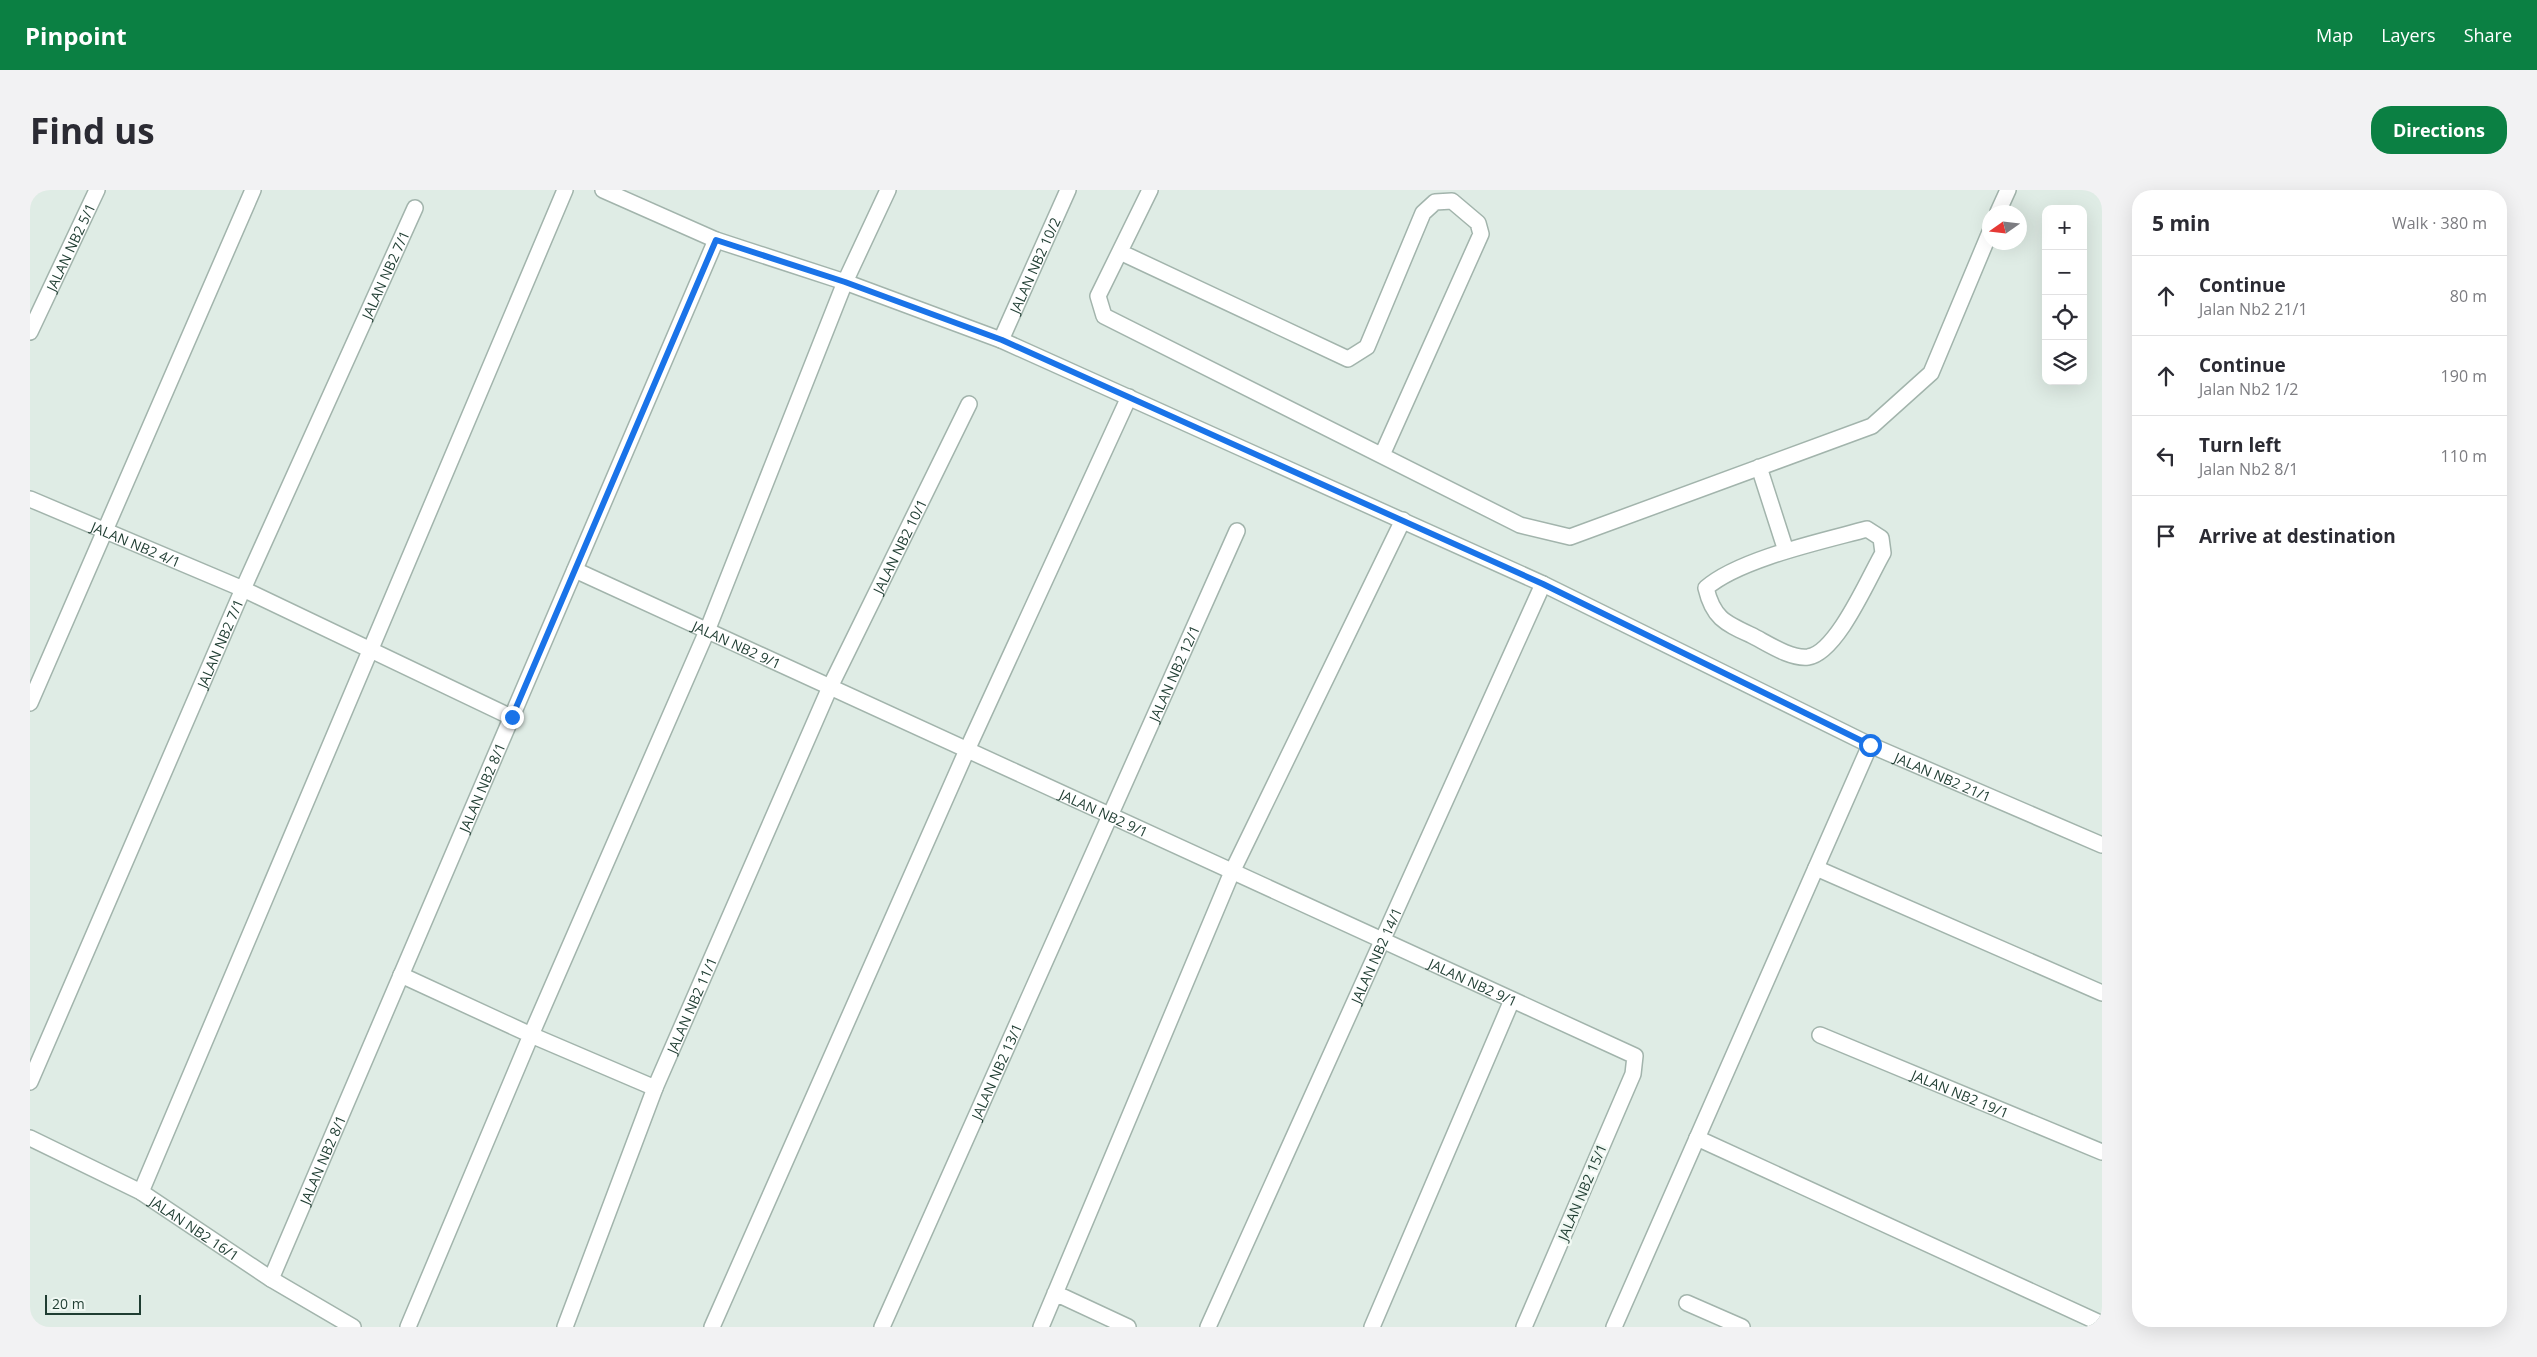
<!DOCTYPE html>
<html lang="en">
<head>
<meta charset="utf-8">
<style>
  body { margin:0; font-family:"Open Sans",sans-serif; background:#f2f2f3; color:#2b2b33 }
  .controls { position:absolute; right:15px; top:15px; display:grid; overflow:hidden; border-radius:10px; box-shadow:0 5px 20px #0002 }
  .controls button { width:45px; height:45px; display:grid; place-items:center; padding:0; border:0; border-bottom:1px solid #e1e1e2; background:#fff; color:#2b2b33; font:25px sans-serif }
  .compass { position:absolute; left:1952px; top:15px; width:45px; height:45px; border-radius:50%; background:#fff; box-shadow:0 5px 20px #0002; rotate:256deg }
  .scale { position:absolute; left:15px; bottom:12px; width:96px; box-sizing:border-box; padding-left:5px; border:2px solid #1f3d32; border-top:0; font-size:14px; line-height:18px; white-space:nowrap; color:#1f3d32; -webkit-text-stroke:4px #f0f8f3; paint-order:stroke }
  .stop { position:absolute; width:15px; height:15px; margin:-11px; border:4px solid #1a73e8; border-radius:50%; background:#fff }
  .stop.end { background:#1a73e8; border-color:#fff; box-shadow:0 1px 5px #0008 }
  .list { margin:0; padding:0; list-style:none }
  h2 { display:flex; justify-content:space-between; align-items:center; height:65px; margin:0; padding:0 20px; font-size:21px }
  h2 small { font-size:16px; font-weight:400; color:#7c7c81 }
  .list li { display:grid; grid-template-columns:32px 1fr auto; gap:15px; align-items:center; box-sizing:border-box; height:80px; padding:0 20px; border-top:1px solid #e1e1e2 }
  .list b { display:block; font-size:19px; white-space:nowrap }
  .list p { margin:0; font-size:16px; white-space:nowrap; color:#7c7c81 }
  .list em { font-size:16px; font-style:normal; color:#7c7c81 }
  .icon { flex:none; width:28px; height:28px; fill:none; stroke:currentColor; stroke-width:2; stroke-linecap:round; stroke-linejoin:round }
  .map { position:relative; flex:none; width:2072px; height:1137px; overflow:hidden; border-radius:20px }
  header { display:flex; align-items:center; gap:30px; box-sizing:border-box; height:70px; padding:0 25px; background:#0b8043; color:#fff }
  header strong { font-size:24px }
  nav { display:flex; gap:28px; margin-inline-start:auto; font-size:18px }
  .intro { display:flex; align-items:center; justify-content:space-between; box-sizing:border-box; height:120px; padding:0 30px }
  h1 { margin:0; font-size:35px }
  .button { padding:12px 22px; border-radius:20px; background:#0b8043; color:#fff; font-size:18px; font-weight:700 }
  main { display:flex; gap:30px; padding:0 30px }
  aside { flex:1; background:#fff; border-radius:20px; box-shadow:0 5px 20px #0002 }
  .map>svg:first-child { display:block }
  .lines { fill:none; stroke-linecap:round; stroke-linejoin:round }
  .lane-casing { stroke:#a2b4ac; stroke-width:18 }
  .street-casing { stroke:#a2b4ac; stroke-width:18 }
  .lane { stroke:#fff; stroke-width:15 }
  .street { stroke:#fff; stroke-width:15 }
  .route { stroke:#1a73e8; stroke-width:6 }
  .labels { text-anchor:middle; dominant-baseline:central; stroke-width:5; stroke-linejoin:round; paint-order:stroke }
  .street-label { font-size:14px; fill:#1f3d32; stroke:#f0f8f3 }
</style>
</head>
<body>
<header>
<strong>Pinpoint</strong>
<nav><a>Map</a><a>Layers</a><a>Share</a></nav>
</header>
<div class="intro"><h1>Find us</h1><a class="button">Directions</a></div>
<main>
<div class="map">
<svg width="2072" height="1137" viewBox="0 0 2072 1137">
  <rect width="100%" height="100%" fill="#dfece5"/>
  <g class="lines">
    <defs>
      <path id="lane" d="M1120,0l-52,106 6,20 416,209 50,12 302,-111 59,-53 59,-141
        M1968,22l10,-22
        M1090,62l228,107 19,-12 56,-134 12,-11 17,-1 26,22 3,11 -99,221
        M1729,277l27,84
        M1837,339l14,9 2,15c-14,24 -46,100 -75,104 -18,2 -41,-14 -57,-22 -26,-12 -38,-17 -45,-47 33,-29 117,-47 161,-59z
        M213,399l268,128
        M0,513l223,-513
        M1786,678l286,125
        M371,785l130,60 124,53
        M1667,948l405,186
        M111,1002l424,-1002
        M1025,1103l73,34
        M378,1137l123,-292 176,-404 138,-349 43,-92
        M682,1137l255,-577 162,-353
        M1011,1137l191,-455 171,-352
        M1342,1137l140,-327"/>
      <g id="street">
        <path id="s1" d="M573,0l113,50 129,42 156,58 542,244 327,161 232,100"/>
        <path id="s2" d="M0,142l67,-142"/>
        <path id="s3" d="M971,150l67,-150"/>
        <path id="s4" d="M0,309l213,90"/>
        <path id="s5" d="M545,380l1060,486 -2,18 -109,253"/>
        <path id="s6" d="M1790,845l282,117"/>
        <path id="s7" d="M0,892l213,-493 172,-381"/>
        <path id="s8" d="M0,948l111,54 130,87 82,48"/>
        <path id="s9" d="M241,1089l445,-1039"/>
        <path d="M1657,1113l55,24"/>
        <path id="s10" d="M535,1137l90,-239 175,-401 139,-283"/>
        <path id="s11" d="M852,1137l355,-796"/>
        <path id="s12" d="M1178,1137l335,-743"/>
        <path d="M1584,1137l256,-582"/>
      </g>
    </defs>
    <use href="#lane" class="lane-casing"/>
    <use href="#street" class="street-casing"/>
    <use href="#lane" class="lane"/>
    <use href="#street" class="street"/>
  </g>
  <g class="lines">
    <path class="route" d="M482,527l204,-477 129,42 157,58 541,244 327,161"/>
  </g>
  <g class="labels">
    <g class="street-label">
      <text stroke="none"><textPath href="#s2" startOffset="94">JALAN NB2 5/1</textPath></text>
      <text stroke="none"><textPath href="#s3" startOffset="82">JALAN NB2 10/2</textPath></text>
      <text stroke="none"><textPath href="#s7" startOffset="882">JALAN NB2 7/1</textPath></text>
      <text stroke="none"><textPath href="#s4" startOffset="115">JALAN NB2 4/1</textPath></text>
      <text stroke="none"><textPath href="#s10" startOffset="850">JALAN NB2 10/1</textPath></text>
      <text stroke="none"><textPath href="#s7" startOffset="478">JALAN NB2 7/1</textPath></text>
      <text stroke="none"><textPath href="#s5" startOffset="178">JALAN NB2 9/1</textPath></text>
      <text stroke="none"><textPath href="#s11" startOffset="716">JALAN NB2 12/1</textPath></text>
      <text stroke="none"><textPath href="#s1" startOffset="1464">JALAN NB2 21/1</textPath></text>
      <text stroke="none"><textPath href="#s9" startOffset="535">JALAN NB2 8/1</textPath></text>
      <text stroke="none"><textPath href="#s5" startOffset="582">JALAN NB2 9/1</textPath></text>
      <text stroke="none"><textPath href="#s12" startOffset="408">JALAN NB2 14/1</textPath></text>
      <text stroke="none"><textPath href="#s5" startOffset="988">JALAN NB2 9/1</textPath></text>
      <text stroke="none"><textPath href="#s10" startOffset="346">JALAN NB2 11/1</textPath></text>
      <text stroke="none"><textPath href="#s11" startOffset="280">JALAN NB2 13/1</textPath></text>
      <text stroke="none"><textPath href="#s6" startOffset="152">JALAN NB2 19/1</textPath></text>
      <text stroke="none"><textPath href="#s9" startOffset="130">JALAN NB2 8/1</textPath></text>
      <text transform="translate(1552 1002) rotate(-67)">JALAN NB2 15/1</text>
      <text stroke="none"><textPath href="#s8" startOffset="188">JALAN NB2 16/1</textPath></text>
    </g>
  </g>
</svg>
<div class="controls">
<button>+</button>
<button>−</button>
<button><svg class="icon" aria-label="locate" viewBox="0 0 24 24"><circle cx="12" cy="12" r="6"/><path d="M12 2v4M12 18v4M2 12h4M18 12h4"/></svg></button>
<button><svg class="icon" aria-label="layers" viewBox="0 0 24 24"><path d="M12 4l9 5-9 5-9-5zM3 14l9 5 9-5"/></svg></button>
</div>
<svg class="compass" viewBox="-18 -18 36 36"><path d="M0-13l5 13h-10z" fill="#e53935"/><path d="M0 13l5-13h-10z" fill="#7c7c81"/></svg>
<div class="scale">20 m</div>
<div class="stop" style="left:1840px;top:555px"></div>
<div class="stop end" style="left:482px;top:527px"></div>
</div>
<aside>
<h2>5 min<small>Walk · 380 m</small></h2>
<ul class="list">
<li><svg class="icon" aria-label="ahead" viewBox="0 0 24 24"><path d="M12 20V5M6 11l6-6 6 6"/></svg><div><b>Continue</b><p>Jalan Nb2 21/1</p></div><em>80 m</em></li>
<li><svg class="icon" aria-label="ahead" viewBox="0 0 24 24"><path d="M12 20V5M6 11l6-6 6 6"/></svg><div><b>Continue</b><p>Jalan Nb2 1/2</p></div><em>190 m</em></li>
<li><svg class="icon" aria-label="left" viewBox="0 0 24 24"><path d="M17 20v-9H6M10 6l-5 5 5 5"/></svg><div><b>Turn left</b><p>Jalan Nb2 8/1</p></div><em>110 m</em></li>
<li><svg class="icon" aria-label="arrive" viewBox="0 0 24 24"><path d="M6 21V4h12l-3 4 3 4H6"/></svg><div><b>Arrive at destination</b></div></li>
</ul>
</aside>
</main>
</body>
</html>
